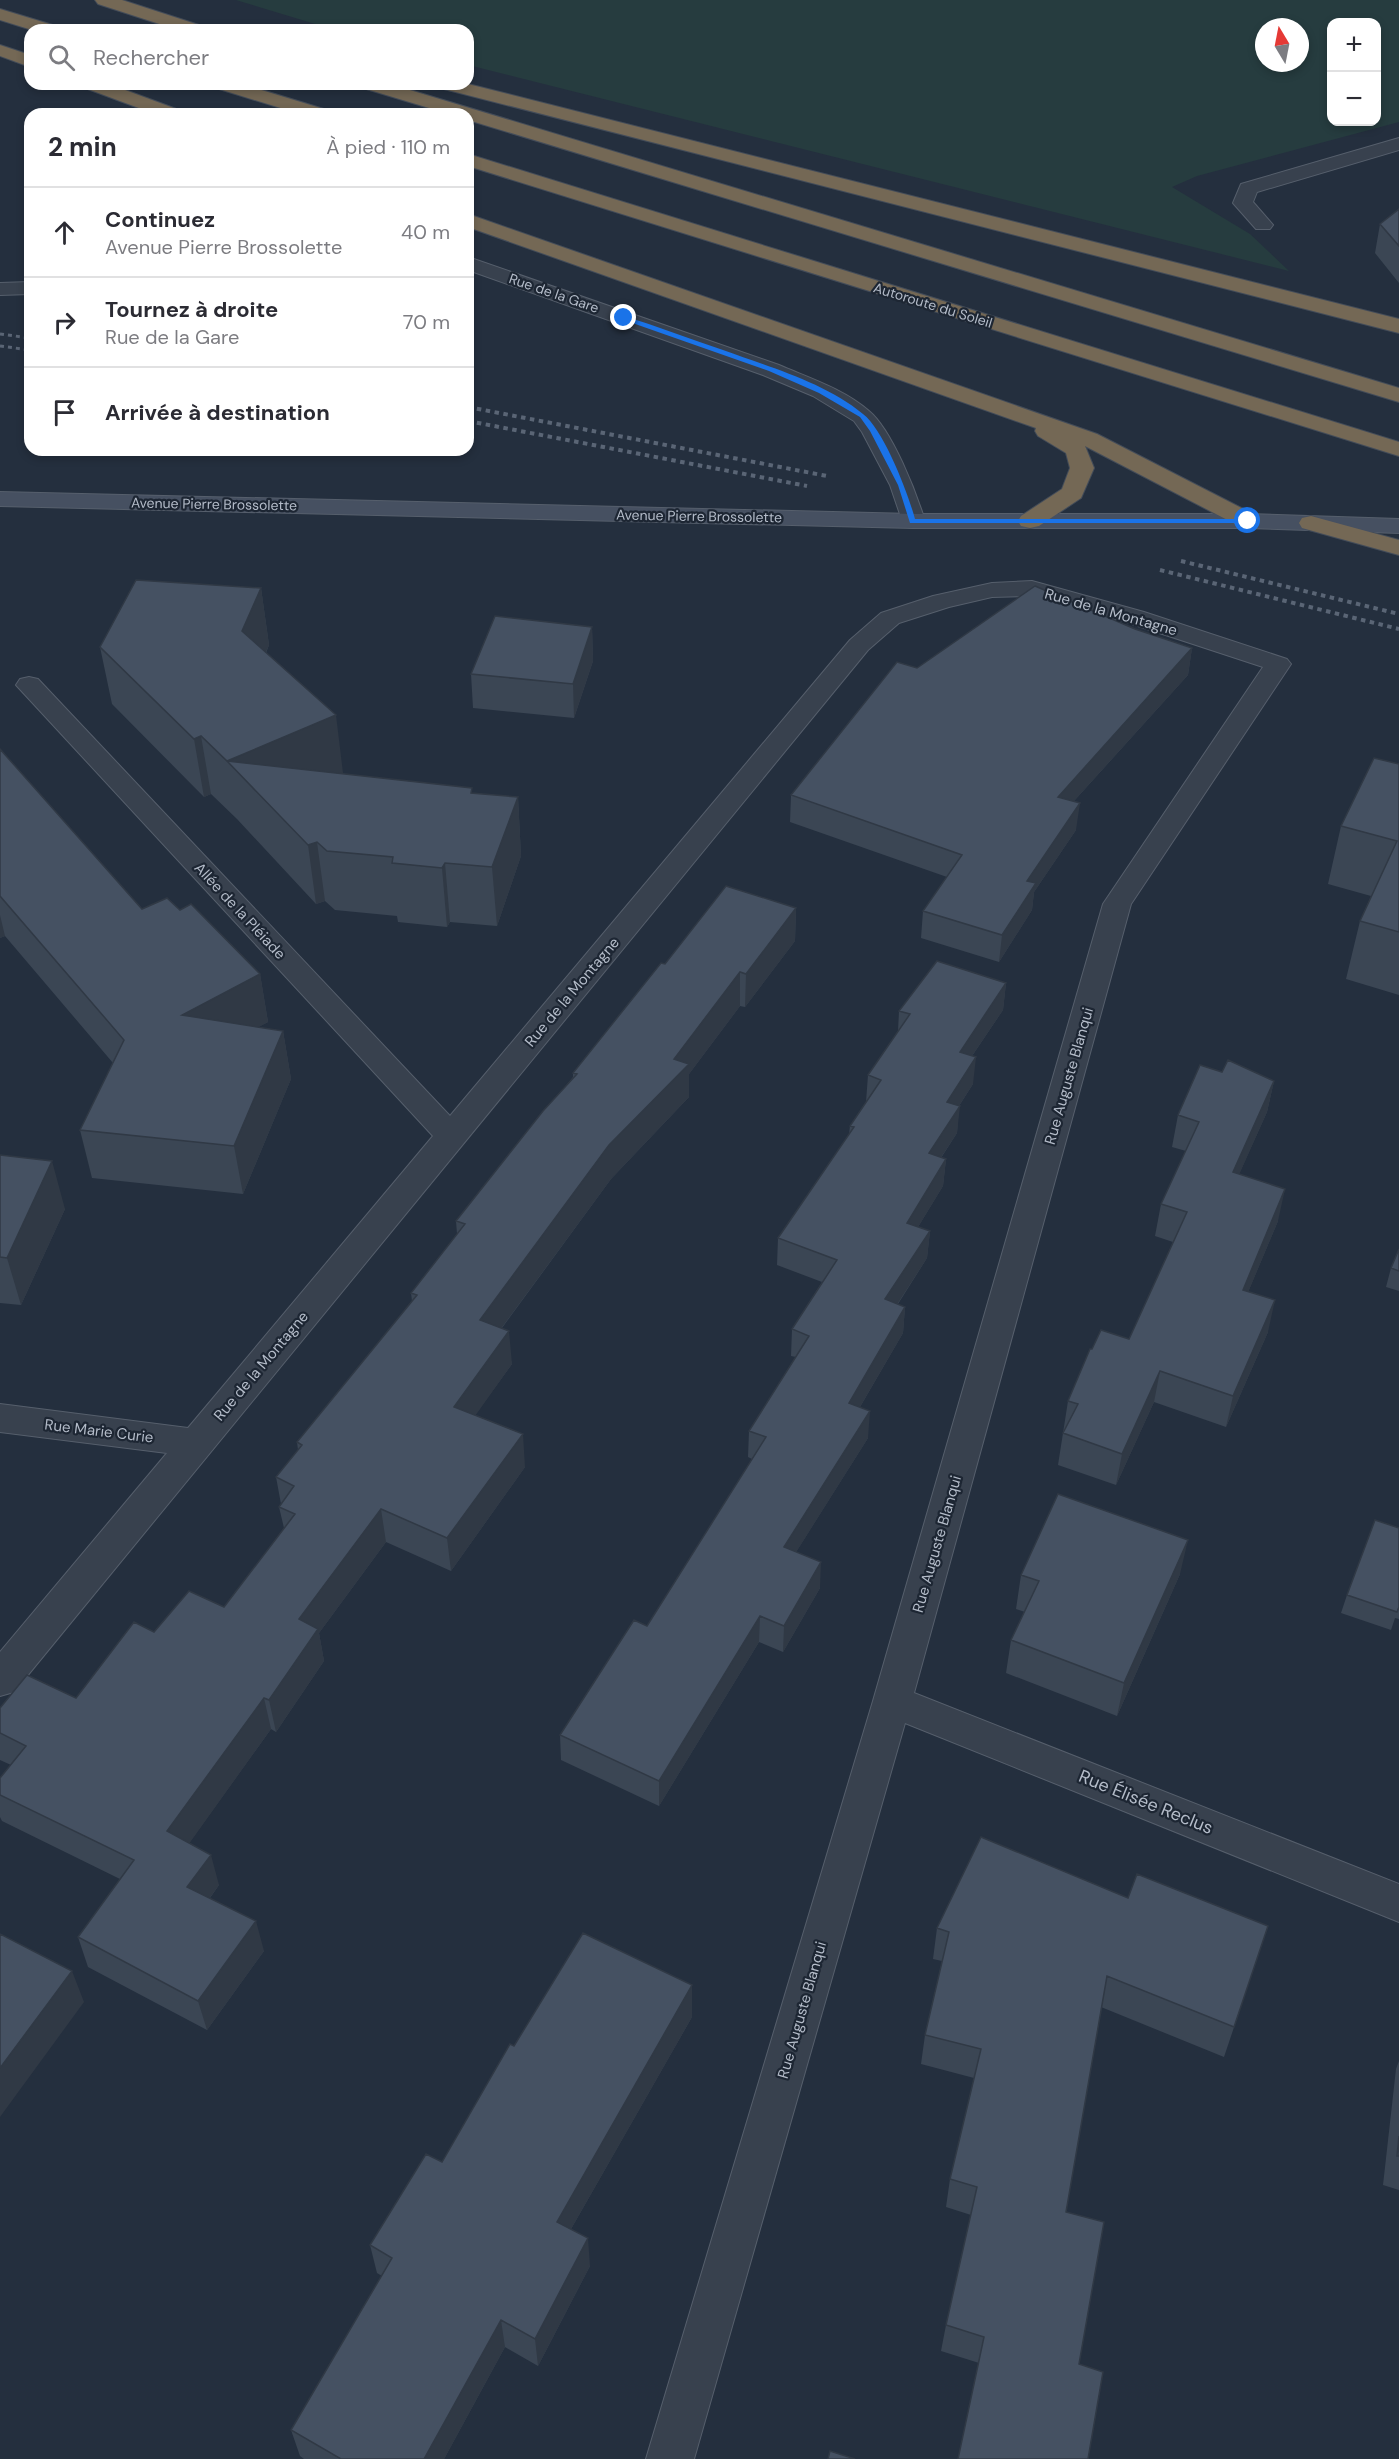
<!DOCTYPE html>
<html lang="fr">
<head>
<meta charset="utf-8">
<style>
  body { margin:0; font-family:"DM Sans",sans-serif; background:#f7f7f7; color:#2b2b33 }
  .controls { position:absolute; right:18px; top:18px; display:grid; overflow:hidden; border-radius:12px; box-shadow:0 3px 9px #0003 }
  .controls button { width:54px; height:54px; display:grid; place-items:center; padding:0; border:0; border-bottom:2px solid #e1e1e2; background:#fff; color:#2b2b33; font:30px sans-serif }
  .compass { position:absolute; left:1255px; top:18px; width:54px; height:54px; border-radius:50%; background:#fff; box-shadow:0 3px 9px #0003; rotate:350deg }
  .stop { position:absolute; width:18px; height:18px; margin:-14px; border:4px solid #1a73e8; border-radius:50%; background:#fff }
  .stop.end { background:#1a73e8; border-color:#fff; box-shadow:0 2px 6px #0008 }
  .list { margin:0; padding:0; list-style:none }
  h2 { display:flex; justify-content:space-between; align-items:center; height:78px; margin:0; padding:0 24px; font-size:26px }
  h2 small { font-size:20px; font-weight:400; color:#7c7c81 }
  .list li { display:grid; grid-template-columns:39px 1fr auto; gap:18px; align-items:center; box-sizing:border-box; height:90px; padding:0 24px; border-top:2px solid #e1e1e2 }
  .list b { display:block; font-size:22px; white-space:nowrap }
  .list p { margin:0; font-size:20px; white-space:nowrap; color:#7c7c81 }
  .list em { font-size:20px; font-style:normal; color:#7c7c81 }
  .icon { flex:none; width:33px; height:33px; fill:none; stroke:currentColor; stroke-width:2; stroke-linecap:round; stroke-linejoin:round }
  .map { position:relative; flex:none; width:1399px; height:2459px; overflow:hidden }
  .search { position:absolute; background:#fff; box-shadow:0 3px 9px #0003; left:24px; top:24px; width:450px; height:66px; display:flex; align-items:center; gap:15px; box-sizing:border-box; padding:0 21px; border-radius:18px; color:#7c7c81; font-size:22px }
  .panel { position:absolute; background:#fff; box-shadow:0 3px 9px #0003; left:24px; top:108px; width:450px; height:348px; border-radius:18px }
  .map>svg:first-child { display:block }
  .green { fill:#263c3f; fill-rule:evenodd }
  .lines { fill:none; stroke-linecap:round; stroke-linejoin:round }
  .lane-casing { stroke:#565f6c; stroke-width:2 }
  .street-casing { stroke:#565f6c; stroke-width:2 }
  .secondary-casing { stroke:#565f6c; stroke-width:2 }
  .highway-casing { stroke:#434c59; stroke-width:2 }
  .lane { fill:#38414e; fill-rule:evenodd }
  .street { fill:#38414e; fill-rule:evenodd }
  .secondary { fill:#465061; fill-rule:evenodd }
  .highway { fill:#746855; fill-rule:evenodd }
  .rail-far1 { stroke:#5a6575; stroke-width:3; stroke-dasharray:4 4; stroke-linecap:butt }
  .rail { stroke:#5a6575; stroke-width:4; stroke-dasharray:4.5 4.5; stroke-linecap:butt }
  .wall { fill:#3b4654 }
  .shaded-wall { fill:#303945 }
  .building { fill:#455162; stroke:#303945; stroke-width:1.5 }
  .route { fill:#1a73e8 }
  .labels { text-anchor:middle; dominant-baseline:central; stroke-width:4.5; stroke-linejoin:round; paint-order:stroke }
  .far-street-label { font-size:14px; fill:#b4bcc9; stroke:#1d2633 }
  .street-label { font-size:15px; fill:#b4bcc9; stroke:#1d2633 }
  .near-street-label { font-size:18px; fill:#b4bcc9; stroke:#1d2633 }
</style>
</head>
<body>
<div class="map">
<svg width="1399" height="2459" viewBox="0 0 1399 2459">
  <rect width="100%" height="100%" fill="#242f3e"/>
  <path class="green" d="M236,0h1163v122l-202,54 -25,11 78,47 39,37 -821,-206v-35h-133zM1332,22h44v100h-44zM1264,27h36v36h-36z"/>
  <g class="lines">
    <defs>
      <path id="lane" d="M468,257l311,108c30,13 65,24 90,46 23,19 47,81 56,110l-3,5 -9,2 -9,-2 -14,-41 -28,-53 -8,-11 -41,-25 -50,-21 -295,-105z
        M30,282v12l-30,1v-12z"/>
      <path id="street" d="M1399,138v12l-142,42 -4,10 20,23 -3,4h-14l-23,-26 8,-19z
        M1032,581l112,31 143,47 4,5 -160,240 -217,789 485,191v38l-494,-199 -211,736h-48l227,-758 230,-797 160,-237 -137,-45 -95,-26 -39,1 -43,10 -50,16 -31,27 -854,1042 -14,4v-44l167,-199 -167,-21v-28l188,24 245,-292 -417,-451 4,-6 9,-2 9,2 412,437 400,-476 31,-27 52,-17 59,-13z"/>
      <path id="secondary" d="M0,492l913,22h335l151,5v14l-151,-5h-335l-913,-22z"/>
      <path id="highway" d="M95,0h27l80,26 3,4h-27l-80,-26z
        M0,9l56,17 3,4h-27l-32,-10z
        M0,45l30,10v12l-30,-11z
        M83,84h26l70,26 3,4h-27l-70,-26z
        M214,84h28l85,26 3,4h-30l-84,-26z
        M361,84h29l1009,304v14l-931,-282v-6h-19l-86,-26z
        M438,84h30l931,235v14l-959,-245z
        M468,154l931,288v14l-931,-290z
        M468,214l629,220 160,82 3,5 -3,5 -9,2 -9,-2 -154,-80 9,22 -13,30 -42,28 -9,2 -9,-2 -3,-5 3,-5 41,-27 8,-21 -4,-15 -28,-17 -3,-5 1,-3 -568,-201z
        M1311,516l88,24v15l-97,-27 -3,-5 3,-5z"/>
    </defs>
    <use href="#lane" class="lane-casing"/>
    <use href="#street" class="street-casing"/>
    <use href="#secondary" class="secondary-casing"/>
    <use href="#highway" class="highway-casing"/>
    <use href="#lane" class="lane"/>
    <use href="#street" class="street"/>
    <use href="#secondary" class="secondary"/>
    <use href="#highway" class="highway"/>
    <path class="rail-far1" d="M0,334l30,4
      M0,346l30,4"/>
    <path class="rail" d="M468,407l359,69
      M468,421l339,65
      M1181,561l218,53
      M1160,570l239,59"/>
  </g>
  <path class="wall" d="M1399,209v74l-24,-30 5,-29z
    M261,588l8,57 -3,8 77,120 -2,1 131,19 46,4 3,59 -24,70 -47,-4 -3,5 -49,-5 -1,-6 -62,-6 -10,-9 -9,3 -79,-85 -26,-25 -7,3 -92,-93 -12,-57z
    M592,627l1,34 -19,57 -101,-10 -2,-34z
    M1135,629l57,19 -4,27 -114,126 2,29 -42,62 -2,18 -33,52 -78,-24 2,-27 24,-34 -157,-55 1,-27 126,-127z
    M0,749l142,160 38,1 80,64 8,48 -10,5 25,4 8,48 -48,115 -151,-16 -12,-48 33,-67 -108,-127 -5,2z
    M1399,764v231l-53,-16 14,-58 11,-25 -43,-12 13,-58z
    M796,908l-1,33 -50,66 -5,-1 -51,68v23l-78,82 -109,149 10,36 -37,51 50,52 -74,104 -65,-29 -67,91 5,28 -48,71 -5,-3 -82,114 30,42 -9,13 54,53 -57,79 -119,-63 -10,-30 42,-58 -118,-58 -2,-4v-39l11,-13 -11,-5v-52l76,-10 78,-66 70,-25 60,-79 -5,-21 2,-3 -5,-27 22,-27 -1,-8 115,-141 -1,-8 46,-59 -1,-13 117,-144v-4l92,-109z
    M1006,983l-3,27 -31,46 1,28 -14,22 -2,27 -16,25 5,1 -3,27 -25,41 12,4 -3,27 -29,46 7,3 -2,26 -43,74 8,31 -72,114 24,36 -37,64 -24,-10 -100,164 -98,-46 -1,-25 87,-109 105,-167 -4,-2 1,-26 47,-74 -5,-1 1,-27 30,-47 -45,-17 1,-27 71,-104 1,-8 16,-24 2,-27 30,-44 1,-20z
    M1222,1072l52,9 -7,31 -28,62 39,47 -30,71 20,40 -42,95 -72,-25 -38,83 -58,-20 10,-64 24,-52 37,-10 44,-97 -18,-6 6,-32 25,-53 -14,-4 6,-32z
    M0,1155l65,54 -44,96 -21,-2z
    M1399,1249v42l-13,-4 5,-19z
    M1399,1528v91l-4,-1 -4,12 -50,-17 6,-18z
    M1180,1574l-63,142 -111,-43 5,-33 14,-28 -9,-3 5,-34z
    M1128,1898l140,28 -44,131 -123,-50 -35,205 13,152 -100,-1 -38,-12 5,-26 25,-110 -25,-8 4,-28 24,-101 -53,-14 4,-29 17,-74 -9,-2 4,-31z
    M692,2017l-121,212 19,37 -52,100 -33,-19 -61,112h-140l-4,-3 -9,-26 91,-154 -5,-3 -7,-28 72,-83 72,-116z
    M1399,2061v129l-16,-5 13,-116z"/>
  <path class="shaded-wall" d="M261,588l8,57 -19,43 -8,-57z
    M592,627l1,34 -19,57 -1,-34z
    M1192,648l-4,27 -134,148 4,-26z
    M336,715l7,58 -74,32 -42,-44 9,59 -9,-59z
    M201,736l10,58 -7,3 -10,-58z
    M518,797l3,59 -24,70 -5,-59z
    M1080,803l-4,27 -42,62 -2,18 -33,52 3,-27 25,-54z
    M317,842l8,59 -9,3 -8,-59z
    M445,863l5,59 -3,5 -5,-59z
    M796,908l-1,33 -50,66 1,-33z
    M0,915l5,21 -5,2z
    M740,972v34l-51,68v23l-78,82 -128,174 -3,-33 129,-175z
    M260,974l8,48 -76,41 -10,-48z
    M1006,983l-3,27 -46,68 3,-26z
    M283,1031l8,48 -48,115 -9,-48z
    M976,1057l-3,27 -29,45 3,-27z
    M1274,1081l-7,31 -41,92 7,-32z
    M960,1106l-3,27 -31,47 3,-27z
    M946,1159l-3,27 -39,64 3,-27z
    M52,1161l13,48 -44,96 -14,-47z
    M1285,1189l-7,32 -42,100 7,-31z
    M930,1231l-3,27 -44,68 2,-27z
    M1275,1300l-7,32 -42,95 7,-31z
    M905,1307l-2,26 -56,96 2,-26z
    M509,1331l3,33 -54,76 -4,-33z
    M1160,1371l-6,31 -38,83 6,-31z
    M870,1411l-2,27 -85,135 1,-26z
    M523,1434l2,33 -74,104 -4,-33z
    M381,1509l5,33 -67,91 5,28 -48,71 -7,-32 30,-81z
    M1188,1540l-8,34 -63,142 7,-33z
    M821,1562l-1,26 -37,64 1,-26z
    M760,1616l-1,26 -100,164v-25z
    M264,1698l7,31 -95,133 -9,-31z
    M211,1855l8,30 -23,32 -9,-30z
    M256,1921l8,30 -57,79 -9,-29z
    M72,1971l12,31 -84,115v-49z
    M692,1985v32l-133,233 -2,-28z
    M588,2238l2,28 -52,100 -3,-27z
    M501,2320l4,27 -61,112h-20z"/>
  <path class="building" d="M1399,209v37l-19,-22z
    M136,580l125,8 -19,43 94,84 -109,46 -26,-25 -7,3 -94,-92z
    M1035,586l100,43 57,19 -134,149 22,6 -53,78 9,2 -34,52 -79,-24 39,-56 -171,-60 106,-133 20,6z
    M495,616l97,11 -19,57 -102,-10z
    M0,749l142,160 25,-11 13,12 11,-6 69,70 -78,41 101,16 -49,115 -154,-16 44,-90 -124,-144z
    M1374,758l25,6v168l-39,-11 37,-80 -56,-15z
    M227,761l245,27 -1,5 47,4 -26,70 -47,-4 -3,5 -50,-5 1,-6 -66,-6 -10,-9 -9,3z
    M726,886l70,22 -50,66 -6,-2 -66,87 15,5 -80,81 -129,175 29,11 -55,76 69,27 -76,104 -66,-29 -82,110 19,10 -49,71 -5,-2 -97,133 44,24 -24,32 69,34 -58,80 -120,-64 56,-77 -134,-65v-17l26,-32 -26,-13v-25l27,-33 49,23 58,-76 20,10 35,-41 35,16 71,-93 -16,-7 15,-21 -18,-9 26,-32 -5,-3 120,-147 -6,-2 54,-69 -9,-3 87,-110 34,-37 -4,-1 88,-110 4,1z
    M937,961l69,22 -46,69 16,5 -29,45 13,4 -31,47 17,6 -39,64 23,8 -45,68 20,8 -56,96 21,8 -86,136 37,15 -37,64 -24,-10 -101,165 -99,-46 74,-115 13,6 119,-189 -17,-6 60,-95 -17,-7 45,-69 -59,-22 76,-111 -4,-1 31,-46 -13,-5 42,-61 -11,-3z
    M1228,1060l46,21 -41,91 52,17 -42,101 32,10 -42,96 -73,-25 -38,83 -59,-21 15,-29 -10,-3 22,-52h2l9,-19 28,9 58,-127 -26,-8 38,-82 -21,-7 22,-50 22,7z
    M0,1155l52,6 -45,97 -7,-1z
    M1399,1249v22l-8,-3z
    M1058,1494l130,46 -64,143 -113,-43 28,-59 -18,-6z
    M1375,1520l24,8v79l-2,5 -50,-17z
    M981,1837l147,61 9,-24 131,52 -34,101 -127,-51 -41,236 38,10 -25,142 24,8 -15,87h-130l26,-122 -38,-12 31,-138 -27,-8 31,-130 -56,-14 24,-103 -12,-4z
    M583,1933l109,52 -135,237 31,16 -53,101 -34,-19 -77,139h-83l-50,-29 101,-172 -22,-13 56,-91 16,8 68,-118 4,2z
    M0,1934l72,37 -72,97z
    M1399,2136v20h-2z
    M830,2451l25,8h-27z"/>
  <path class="route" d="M624,316c33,10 66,23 99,34 46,17 101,32 140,64 21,16 45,79 52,105h333l3,2 -3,2h-338l-12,-38 -28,-54 -10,-14 -41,-24 -50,-22 -148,-52z"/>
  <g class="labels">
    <g class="far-street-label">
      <text transform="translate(554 293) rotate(19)">Rue de la Gare</text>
      <text transform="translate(933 305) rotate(17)">Autoroute du Soleil</text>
      <text transform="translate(214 504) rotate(1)">Avenue Pierre Brossolette</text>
      <text transform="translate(699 516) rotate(1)">Avenue Pierre Brossolette</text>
    </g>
    <g class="street-label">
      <text transform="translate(1111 612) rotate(16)">Rue de la Montagne</text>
      <text transform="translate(240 911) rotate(47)">Allée de la Pléiade</text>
      <text transform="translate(572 992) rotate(-50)">Rue de la Montagne</text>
      <text transform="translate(1069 1076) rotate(-74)">Rue Auguste Blanqui</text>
      <text transform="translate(261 1366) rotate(-50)">Rue de la Montagne</text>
      <text transform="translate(99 1431) rotate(7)">Rue Marie Curie</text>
      <text transform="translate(937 1544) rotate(-74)">Rue Auguste Blanqui</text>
      <text transform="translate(802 2010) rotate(-74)">Rue Auguste Blanqui</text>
    </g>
    <g class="near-street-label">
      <text transform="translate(1146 1802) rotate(22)">Rue Élisée Reclus</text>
    </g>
  </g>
</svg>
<div class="controls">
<button>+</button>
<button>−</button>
</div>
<svg class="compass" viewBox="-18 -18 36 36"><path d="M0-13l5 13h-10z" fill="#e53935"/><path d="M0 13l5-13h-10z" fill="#7c7c81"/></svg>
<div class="stop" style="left:1248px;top:521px"></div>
<div class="stop end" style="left:624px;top:318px"></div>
<div class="search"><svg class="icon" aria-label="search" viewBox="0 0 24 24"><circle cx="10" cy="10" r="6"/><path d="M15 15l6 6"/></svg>Rechercher</div>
<section class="panel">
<h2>2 min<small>À pied · 110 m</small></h2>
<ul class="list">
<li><svg class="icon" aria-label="ahead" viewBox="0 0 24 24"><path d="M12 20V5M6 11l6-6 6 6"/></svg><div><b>Continuez</b><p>Avenue Pierre Brossolette</p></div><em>40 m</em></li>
<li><svg class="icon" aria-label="right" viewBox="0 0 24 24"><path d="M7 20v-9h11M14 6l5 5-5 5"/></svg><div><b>Tournez à droite</b><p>Rue de la Gare</p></div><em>70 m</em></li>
<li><svg class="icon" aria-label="arrive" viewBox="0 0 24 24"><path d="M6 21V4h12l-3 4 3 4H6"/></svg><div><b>Arrivée à destination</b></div></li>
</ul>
</section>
</div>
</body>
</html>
